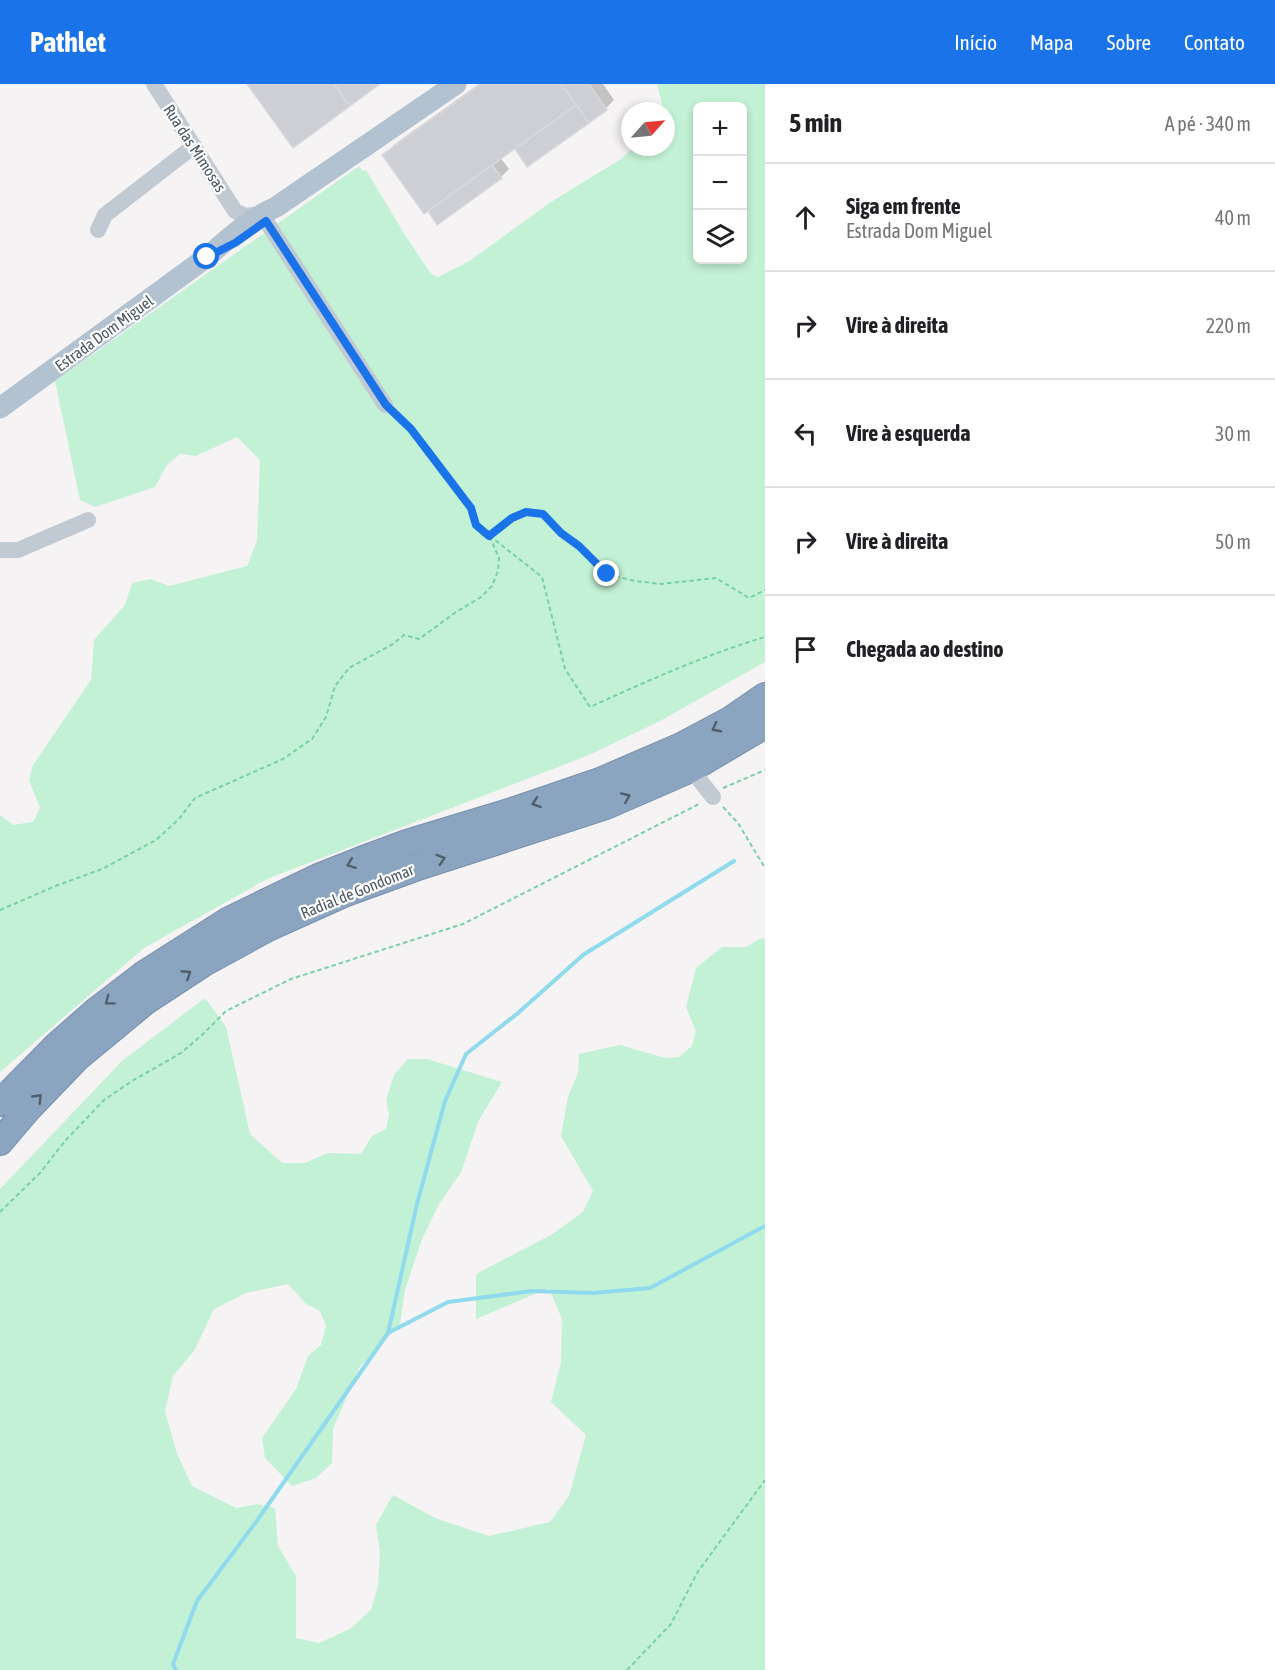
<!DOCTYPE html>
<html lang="pt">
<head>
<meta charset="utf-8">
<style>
  body { margin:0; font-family:"Asap Condensed",sans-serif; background:#f6f6f6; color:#202124 }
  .controls { position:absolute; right:18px; top:18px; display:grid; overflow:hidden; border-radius:9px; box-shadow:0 3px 9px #0003 }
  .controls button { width:54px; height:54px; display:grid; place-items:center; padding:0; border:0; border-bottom:2px solid #e0e0e0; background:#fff; color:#202124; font:30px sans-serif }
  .compass { position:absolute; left:621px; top:18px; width:54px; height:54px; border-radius:50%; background:#fff; box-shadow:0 3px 9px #0003; rotate:63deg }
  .stop { position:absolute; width:18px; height:18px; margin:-14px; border:4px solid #1a73e8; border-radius:50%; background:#fff }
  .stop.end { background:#1a73e8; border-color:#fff; box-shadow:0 2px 6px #0008 }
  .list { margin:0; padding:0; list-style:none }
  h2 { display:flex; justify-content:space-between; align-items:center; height:78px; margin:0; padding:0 24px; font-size:26px }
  h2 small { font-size:20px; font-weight:400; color:#757577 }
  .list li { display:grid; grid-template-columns:39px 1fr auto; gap:18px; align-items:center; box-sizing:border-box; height:108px; padding:0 24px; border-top:2px solid #e0e0e0 }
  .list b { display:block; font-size:22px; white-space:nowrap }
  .list p { margin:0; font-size:20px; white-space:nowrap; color:#757577 }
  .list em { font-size:20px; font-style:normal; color:#757577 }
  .icon { flex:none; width:33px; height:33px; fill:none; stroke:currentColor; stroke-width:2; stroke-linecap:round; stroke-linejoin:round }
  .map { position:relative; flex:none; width:765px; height:1586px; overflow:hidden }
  header { display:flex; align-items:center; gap:36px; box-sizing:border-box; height:84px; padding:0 30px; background:#1a73e8; color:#fff }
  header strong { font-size:28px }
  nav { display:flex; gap:33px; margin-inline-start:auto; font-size:21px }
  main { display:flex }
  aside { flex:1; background:#fff }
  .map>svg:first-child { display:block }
  .green { fill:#c3f1d5; fill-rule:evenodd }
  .shadow { fill:#0003 }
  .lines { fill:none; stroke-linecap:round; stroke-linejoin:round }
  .stream { stroke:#90daee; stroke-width:4 }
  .building { fill:#cdcfd5; stroke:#d7d9de; stroke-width:1.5 }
  .highway-casing { stroke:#7690ad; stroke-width:28 }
  .path { stroke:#7ad0a6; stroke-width:2; stroke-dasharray:4.5 3; stroke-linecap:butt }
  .minor { stroke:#c1cad2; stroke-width:16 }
  .major { stroke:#b3c2d1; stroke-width:21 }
  .highway { stroke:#8ba5c1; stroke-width:26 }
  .oneway { stroke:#505e6b }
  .route { stroke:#1a73e8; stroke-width:8 }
  .labels { text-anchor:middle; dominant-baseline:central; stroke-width:4.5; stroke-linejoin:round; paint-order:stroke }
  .street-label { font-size:16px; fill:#4a5661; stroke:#fff }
</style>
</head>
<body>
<header>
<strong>Pathlet</strong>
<nav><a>Início</a><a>Mapa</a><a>Sobre</a><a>Contato</a></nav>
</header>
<main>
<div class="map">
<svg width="765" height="1586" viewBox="0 0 765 1586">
  <rect width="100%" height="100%" fill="#f5f3f3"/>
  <path class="green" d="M657,0h108v578l-105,59 -71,34 -322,124 -123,69 -144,124v-257l13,10 20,-3 7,-14 -11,-28 4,-15 58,-85 3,-40 31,-35 7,-22 19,-4 18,7 78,-20 10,-25 3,-81 -23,-23 -41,19 -16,-2 -13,11 -12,22 -60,20 -15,-7 -25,-119 304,-215 3,5 4,-1 39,65 26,39 7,3 30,-15 83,-60 70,-43 13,-12h32v-36h-2zM698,22h44v154h-44z
    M761,854l4,1v731h-765v-481l122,-128 83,-63 21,29 24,107 32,29h23l23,-10 33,1 11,-18 14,-7 3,-15 -3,-14 8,-25 14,-16h19l75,23 -23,38 -18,52 -22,32 -17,35 -17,51 -5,34 -41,44 -26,61 -1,34 -16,15 -24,8 -27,-28 -3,-20 34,-49 12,-33 13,-11 5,-19 -6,-15 -14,-7 -18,-20 -42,9 -32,16 -20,42 -21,25 -8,35 12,43 15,32 44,22 21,-4 18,4 3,38 18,30v62l23,5 31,-14 21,-19 7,-24 2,-34 -4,-27 17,-30 42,23 54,18 61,-14 19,-26 17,-61 -35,-33 10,-40 1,-43 -13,-31 -73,31v-45l75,-39 32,-23 10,-21 -32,-55 7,-39 10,-24 1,-19 41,-9 45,13 14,-1 13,-11 4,-15 -10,-24 10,-39 26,-21h24z"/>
  <path class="shadow" d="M479,0h124l11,16 -8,8 -78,57 -13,-18 -15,10 9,12 -8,8 -117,-22 11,-11z"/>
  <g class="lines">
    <path class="stream" d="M388,1249l60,-31 84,-11 61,2 57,-5 115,-62
      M176,1586l-3,-6 24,-63 59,-79 132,-189 29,-129 28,-103 21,-47 52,-41 65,-58 151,-94"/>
  </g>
  <path class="building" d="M247,0h87l16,22 -57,42z
    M334,0h46l-30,22z
    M481,0h80l15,21 -152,109 -42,-59z
    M561,0h28l18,26 -18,13z
    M576,21l13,18 -62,44 -12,-18z
    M492,81l10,13 -65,47 -9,-14z"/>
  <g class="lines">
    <defs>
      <path id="highway" d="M0,1019l56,-57 41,-36 47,-36 85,-54 89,-43 43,-17 46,-17 108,-33 85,-29 81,-35 49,-26 35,-24
        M0,1058l28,-33 49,-51 69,-57 58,-38 64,-35 78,-35 69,-25 191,-62 85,-37 74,-44"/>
    </defs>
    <use href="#highway" class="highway-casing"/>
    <path class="path" d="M394,329l17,16 60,79 5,17 66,52 23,92 25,38c57,-26 115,-52 175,-70
      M489,451l23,-17 14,-6 17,2 18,19 18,13 28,28 28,7 26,3 55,-6 33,20 16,-8
      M723,704l42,-18
      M723,723l15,16 27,45
      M0,826l58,-25 44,-16 54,-29 23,-21 16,-21 88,-39 29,-20 14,-22 9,-31 14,-18 44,-24 11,-9 15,4 37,-27 25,-15 11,-11 6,-15 1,-13 -10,-23
      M0,1128l40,-39 25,-32 39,-41 28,-19 49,-28 21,-18 24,-24 65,-32 172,-55 238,-121
      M627,1586l44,-46 26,-51 68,-93"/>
    <path class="minor" d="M154,0l81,127 11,5 14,-2
      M266,137l119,184
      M98,146l7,-15 89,-69
      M0,466h18l70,-30
      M691,685l22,28"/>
    <path class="major" d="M0,324l207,-151c22,-19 42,-38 69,-50l180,-123"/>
    <use href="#highway" class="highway"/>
  </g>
  <defs><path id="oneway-chevron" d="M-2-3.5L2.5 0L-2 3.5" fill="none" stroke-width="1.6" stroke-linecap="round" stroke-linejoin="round" transform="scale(1.5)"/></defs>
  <g class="oneway">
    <use href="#oneway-chevron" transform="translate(716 644) rotate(152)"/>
    <use href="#oneway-chevron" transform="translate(626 713) rotate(-23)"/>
    <use href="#oneway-chevron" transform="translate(536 719) rotate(161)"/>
    <use href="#oneway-chevron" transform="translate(441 775) rotate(-18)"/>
    <use href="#oneway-chevron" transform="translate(351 780) rotate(159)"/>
    <use href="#oneway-chevron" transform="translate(187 890) rotate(-33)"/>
    <use href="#oneway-chevron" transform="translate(109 917) rotate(143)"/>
    <use href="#oneway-chevron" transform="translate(38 1014) rotate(-46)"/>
  </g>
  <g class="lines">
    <path class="route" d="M207,173l28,-14 31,-22 120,184 25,24 60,79 5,17 13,11 23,-18 14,-6 17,2 18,19 18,13 28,28"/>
  </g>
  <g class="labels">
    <g class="street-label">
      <text transform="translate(195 64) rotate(57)">Rua das Mimosas</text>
      <text transform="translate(104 249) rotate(-36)">Estrada Dom Miguel</text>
      <text transform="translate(357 807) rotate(-22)">Radial de Gondomar</text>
    </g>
  </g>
</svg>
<div class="controls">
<button>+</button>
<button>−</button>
<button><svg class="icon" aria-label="layers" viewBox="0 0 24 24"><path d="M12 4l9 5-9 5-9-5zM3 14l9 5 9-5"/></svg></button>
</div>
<svg class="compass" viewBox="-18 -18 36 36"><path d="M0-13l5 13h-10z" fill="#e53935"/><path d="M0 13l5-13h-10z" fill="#757577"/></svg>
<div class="stop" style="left:207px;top:173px"></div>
<div class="stop end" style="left:607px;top:490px"></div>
</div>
<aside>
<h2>5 min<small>A pé · 340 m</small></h2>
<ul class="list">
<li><svg class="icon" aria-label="ahead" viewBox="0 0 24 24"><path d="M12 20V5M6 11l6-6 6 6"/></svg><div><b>Siga em frente</b><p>Estrada Dom Miguel</p></div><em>40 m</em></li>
<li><svg class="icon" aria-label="right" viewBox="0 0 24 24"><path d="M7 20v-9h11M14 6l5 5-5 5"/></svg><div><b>Vire à direita</b></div><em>220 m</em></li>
<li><svg class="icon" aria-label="left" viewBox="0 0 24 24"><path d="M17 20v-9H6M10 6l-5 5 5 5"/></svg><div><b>Vire à esquerda</b></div><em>30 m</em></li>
<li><svg class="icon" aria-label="right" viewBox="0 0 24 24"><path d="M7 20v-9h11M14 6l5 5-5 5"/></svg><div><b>Vire à direita</b></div><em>50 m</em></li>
<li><svg class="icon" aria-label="arrive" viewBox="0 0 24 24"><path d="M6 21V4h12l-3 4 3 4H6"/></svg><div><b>Chegada ao destino</b></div></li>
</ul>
</aside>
</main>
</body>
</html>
